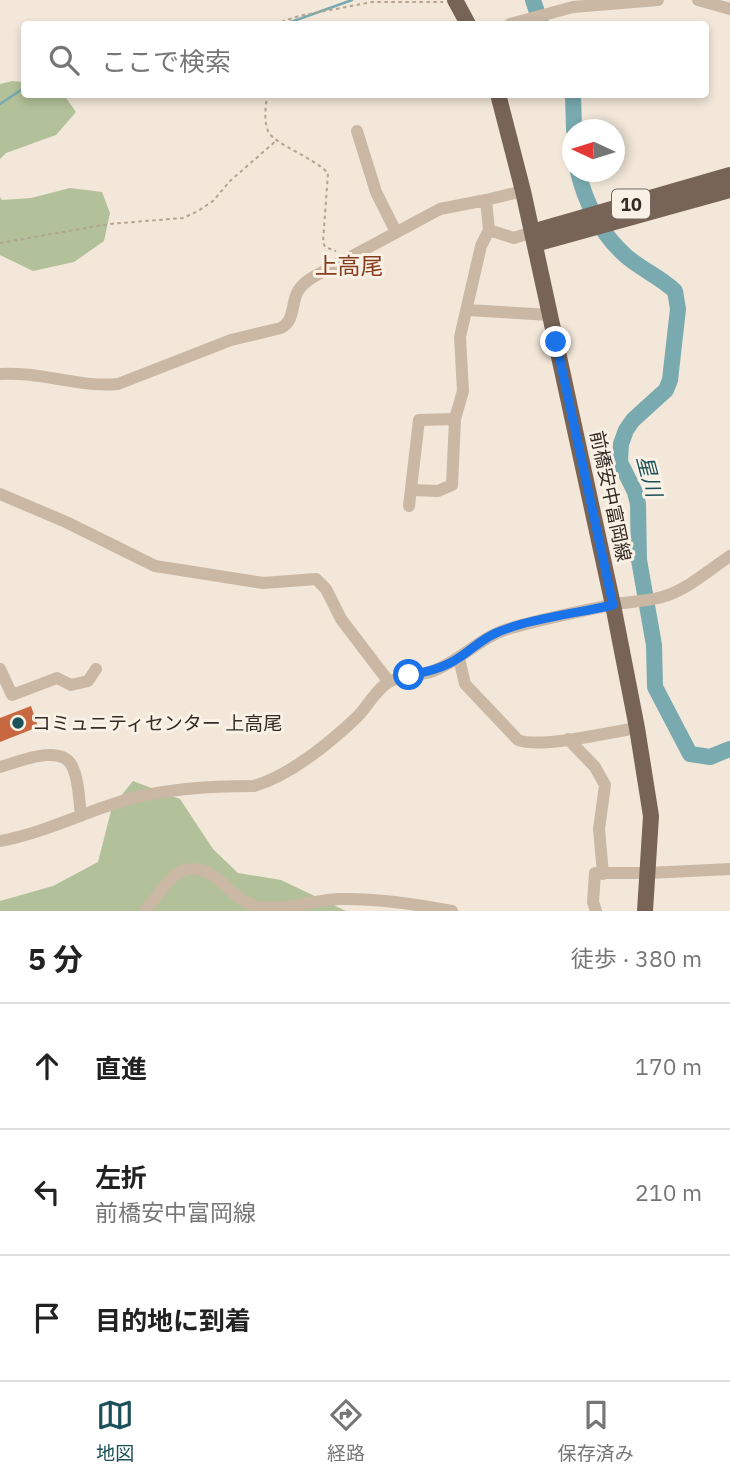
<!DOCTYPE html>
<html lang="ja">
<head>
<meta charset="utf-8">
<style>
  body { margin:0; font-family:"IBM Plex Sans","Noto Sans JP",sans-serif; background:#f2f2f2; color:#222 }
  .compass { position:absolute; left:562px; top:119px; width:63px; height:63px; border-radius:50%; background:#fff; box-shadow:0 4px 10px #0003; rotate:274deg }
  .stop { position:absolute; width:21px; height:21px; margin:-16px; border:5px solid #1a73e8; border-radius:50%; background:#fff }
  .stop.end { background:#1a73e8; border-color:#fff; box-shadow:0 2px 7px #0008 }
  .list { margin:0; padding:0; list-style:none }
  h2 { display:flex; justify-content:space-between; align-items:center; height:91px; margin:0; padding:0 28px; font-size:30px }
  h2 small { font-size:23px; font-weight:400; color:#767676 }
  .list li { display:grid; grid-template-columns:46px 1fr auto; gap:21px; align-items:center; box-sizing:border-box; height:126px; padding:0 28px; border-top:2px solid #e0e0e0 }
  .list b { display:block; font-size:26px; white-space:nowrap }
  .list p { margin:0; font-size:23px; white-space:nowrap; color:#767676 }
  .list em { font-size:23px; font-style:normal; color:#767676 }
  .icon { flex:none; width:38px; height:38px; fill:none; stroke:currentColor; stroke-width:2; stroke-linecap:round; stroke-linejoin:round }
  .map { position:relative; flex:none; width:730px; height:911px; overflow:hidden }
  .search { position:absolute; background:#fff; box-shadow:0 4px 10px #0003; left:21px; right:21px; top:21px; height:77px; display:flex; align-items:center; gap:18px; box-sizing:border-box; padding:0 24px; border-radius:7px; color:#767676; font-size:26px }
  .sheet { height:469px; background:#fff }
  nav { display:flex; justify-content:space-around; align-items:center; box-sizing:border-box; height:98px; border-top:2px solid #e0e0e0; background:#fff; font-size:19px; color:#767676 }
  nav a { display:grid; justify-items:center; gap:4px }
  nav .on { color:#1b5158 }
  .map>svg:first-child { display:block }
  .green { fill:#b2c199 }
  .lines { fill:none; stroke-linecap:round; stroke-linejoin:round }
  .stream { stroke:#78aaaf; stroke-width:2.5 }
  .river { stroke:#78aaaf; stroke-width:16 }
  .building { fill:#c86841 }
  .path { stroke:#b6a28f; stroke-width:2; stroke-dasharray:3.5 3.5; stroke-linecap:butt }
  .minor { stroke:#cab8a5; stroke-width:12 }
  .major { stroke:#786457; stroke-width:16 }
  .route { stroke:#1a73e8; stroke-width:9 }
  .poi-dot { fill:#1b5158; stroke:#f9f1e5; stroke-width:2.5 }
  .labels { text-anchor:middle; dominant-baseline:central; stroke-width:6; stroke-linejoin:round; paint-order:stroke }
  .shield { fill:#f9f1e5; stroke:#70675f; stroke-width:2 }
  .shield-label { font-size:18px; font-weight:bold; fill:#352c26 }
  .street-label { font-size:19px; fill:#352c26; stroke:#f9f1e5 }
  .poi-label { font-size:19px; fill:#352c26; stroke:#f9f1e5; text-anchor:start }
  .water-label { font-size:21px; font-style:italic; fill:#1b5158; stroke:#f9f1e5 }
  .quarter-label { font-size:23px; fill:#863c1e; stroke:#f9f1e5 }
</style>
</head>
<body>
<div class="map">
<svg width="730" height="911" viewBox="0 0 730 911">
  <rect width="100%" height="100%" fill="#f2e7d9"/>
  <path class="green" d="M12,81l12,1v12l40,1 12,17 -20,23 -50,18 -6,6v-75z
    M70,188l32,4 8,21 -6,28 -30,21 -41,9 -33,-16v-58l2,3 29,-2z
    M133,781l47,18 33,50 25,24 43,7 65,31h-346v-10l53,-15 45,-24 14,-55z"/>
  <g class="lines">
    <path class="stream" d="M270,24l18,-1 64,-23
      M0,104l24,-16"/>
    <path class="river" d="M533,0l8,24
      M573,94l1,36
      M578,172c8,32 22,61 48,84 15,13 34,21 49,35l3,18 -8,71 -4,10 -33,30 -7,10 -5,14 -1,18 15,30 3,12 1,56 15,85 1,42 35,67 20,3 20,-8"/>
  </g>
  <path class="building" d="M31,706l7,21 -38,15v-24z"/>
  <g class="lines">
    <path class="path" d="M275,24l24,-8 73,-14h71
      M267,94c-1,12 -4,28 2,39 8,12 45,25 59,40l-5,69 2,5 11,4
      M0,243l109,-19 74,-6 15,-7 15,-10 17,-20 47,-41"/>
    <path class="minor" d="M698,0l32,9
      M510,24l63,-17 85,-7
      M357,131l19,61 20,40
      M489,230l25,8 18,-6
      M467,310l83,5
      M0,374c40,-3 79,14 118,10l113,-44 50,-12c14,-7 10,-25 17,-37 4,-7 10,-11 17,-15l125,-67 46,-9 37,-9
      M411,490l27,1 14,-6 3,-66 8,-28 -3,-54 21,-91 8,-16 -3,-30
      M0,494l66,28 89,44 108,17 53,-4 10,10 15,30 48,63
      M409,506l10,-86 36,-1
      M459,658l6,26 53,56c23,9 92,-8 119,-12
      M0,669l12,26 45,-17 14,7 17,-4 8,-12
      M568,739l27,28 10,18 -6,44 4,45
      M0,767c18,-5 61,-24 72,-1 7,14 7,34 9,50
      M0,841c45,-8 86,-30 129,-42 40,-11 84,-13 125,-13 37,-11 73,-41 101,-67 12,-11 22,-32 36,-38 14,-7 28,-5 42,-10 28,-10 48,-35 78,-43 34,-10 70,-17 104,-24 15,-2 32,-3 47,-7 25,-7 47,-27 68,-41
      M145,911c13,-14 25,-41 46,-42 28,-2 41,34 68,38 27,4 54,-7 80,-8 37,-1 77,5 113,12
      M596,911l-3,-9 2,-29h53l82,-4"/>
    <path class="major" d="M455,0l13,24
      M498,94l25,97 90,414 24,123 14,88 -6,95
      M532,232l198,-57
      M535,244l195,-54"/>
  </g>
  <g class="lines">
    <path class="route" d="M409,675c18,-3 35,-7 51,-18 12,-8 22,-18 36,-24 31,-14 83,-20 117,-28l-57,-263"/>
  </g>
  <circle class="poi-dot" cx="18" cy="723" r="7"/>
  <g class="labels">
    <rect class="shield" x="612" y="189.5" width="38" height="29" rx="5"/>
    <g class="shield-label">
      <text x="631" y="204">10</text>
    </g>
    <g class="street-label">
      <text transform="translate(611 496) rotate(78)">前橋安中富岡線</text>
    </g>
    <g class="poi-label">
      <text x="32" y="723">コミュニティセンター 上高尾</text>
    </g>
    <g class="water-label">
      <text transform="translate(650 476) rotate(75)">星川</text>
    </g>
    <g class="quarter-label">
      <text x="349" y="265">上高尾</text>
    </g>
  </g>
</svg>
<svg class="compass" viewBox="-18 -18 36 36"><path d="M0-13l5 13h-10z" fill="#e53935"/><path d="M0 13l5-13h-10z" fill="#767676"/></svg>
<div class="stop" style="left:409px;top:675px"></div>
<div class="stop end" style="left:556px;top:342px"></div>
<div class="search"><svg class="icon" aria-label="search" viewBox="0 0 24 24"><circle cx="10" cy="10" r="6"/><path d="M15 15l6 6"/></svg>ここで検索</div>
</div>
<section class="sheet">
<h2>5 分<small>徒歩 · 380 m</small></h2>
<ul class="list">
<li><svg class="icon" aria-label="ahead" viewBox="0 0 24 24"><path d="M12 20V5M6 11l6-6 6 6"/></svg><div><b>直進</b></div><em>170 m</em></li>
<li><svg class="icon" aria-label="left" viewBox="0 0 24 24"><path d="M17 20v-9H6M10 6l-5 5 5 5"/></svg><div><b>左折</b><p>前橋安中富岡線</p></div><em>210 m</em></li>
<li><svg class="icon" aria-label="arrive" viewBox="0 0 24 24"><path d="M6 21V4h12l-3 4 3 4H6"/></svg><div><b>目的地に到着</b></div></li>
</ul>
</section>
<nav>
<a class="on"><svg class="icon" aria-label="map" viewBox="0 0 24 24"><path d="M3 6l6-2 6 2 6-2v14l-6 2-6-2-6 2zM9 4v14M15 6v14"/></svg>地図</a>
<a><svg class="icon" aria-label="directions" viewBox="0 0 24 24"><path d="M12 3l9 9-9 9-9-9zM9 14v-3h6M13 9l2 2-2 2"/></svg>経路</a>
<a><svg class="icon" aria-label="saved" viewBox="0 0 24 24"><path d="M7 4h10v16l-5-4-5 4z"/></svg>保存済み</a>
</nav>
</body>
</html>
